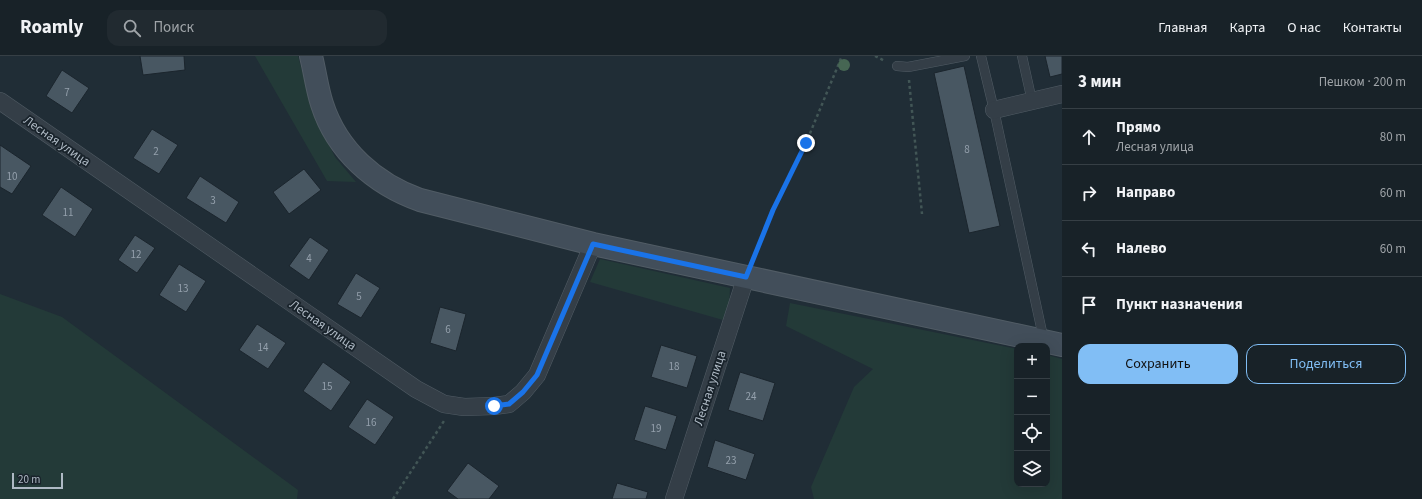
<!DOCTYPE html>
<html lang="ru">
<head>
<meta charset="utf-8">
<style>
  body { margin:0; font-family:"Source Sans 3",sans-serif; background:#212a30; color:#f1f3f6 }
  .controls { position:absolute; right:12px; bottom:12px; display:grid; overflow:hidden; border-radius:8px; box-shadow:0 4px 16px #0002 }
  .controls button { width:36px; height:36px; display:grid; place-items:center; padding:0; border:0; border-bottom:1px solid #363f45; background:#182228; color:#f1f3f6; font:20px sans-serif }
  .scale { position:absolute; left:12px; bottom:10px; width:51px; box-sizing:border-box; padding-left:4px; border:2px solid #aeb9c4; border-top:0; font-size:11px; line-height:14px; white-space:nowrap; color:#aeb9c4; -webkit-text-stroke:3px #19232b; paint-order:stroke }
  .stop { position:absolute; width:12px; height:12px; margin:-9px; border:3px solid #1a73e8; border-radius:50%; background:#fff }
  .stop.end { background:#1a73e8; border-color:#fff; box-shadow:0 1px 4px #0008 }
  .list { margin:0; padding:0; list-style:none }
  h2 { display:flex; justify-content:space-between; align-items:center; height:52px; margin:0; padding:0 16px; font-size:17px }
  h2 small { font-size:13px; font-weight:400; color:#9fa4a8 }
  .list li { display:grid; grid-template-columns:26px 1fr auto; gap:12px; align-items:center; box-sizing:border-box; height:56px; padding:0 16px; border-top:1px solid #363f45 }
  .list b { display:block; font-size:15px; white-space:nowrap }
  .list p { margin:0; font-size:13px; white-space:nowrap; color:#9fa4a8 }
  .list em { font-size:13px; font-style:normal; color:#9fa4a8 }
  .actions { display:flex; gap:8px; padding:12px 16px }
  .actions a { flex:1; padding:9px 0; border:1px solid #81bef5; border-radius:12px; text-align:center; font-size:14px; color:#81bef5 }
  .actions .main { background:#81bef5; color:#111 }
  .icon { flex:none; width:22px; height:22px; fill:none; stroke:currentColor; stroke-width:2; stroke-linecap:round; stroke-linejoin:round }
  .map { position:relative; flex:none; width:1062px; height:443px; overflow:hidden }
  header { display:flex; align-items:center; gap:24px; box-sizing:border-box; height:56px; padding:0 20px; background:#182228; border-bottom:1px solid #363f45 }
  header strong { font-size:19px }
  nav { display:flex; gap:22px; margin-inline-start:auto; font-size:14px }
  .search { width:280px; height:36px; background:#212a30; display:flex; align-items:center; gap:10px; box-sizing:border-box; padding:0 14px; border-radius:12px; color:#9fa4a8; font-size:15px }
  main { display:flex }
  aside { flex:1; background:#182228 }
  .map>svg:first-child { display:block }
  .green { fill:#233a38 }
  .building { fill:#485762; stroke:#1b252d }
  .lines { fill:none; stroke-linecap:round; stroke-linejoin:round }
  .lane-casing { stroke:#515c65; stroke-width:10 }
  .street-casing { stroke:#515c65; stroke-width:18 }
  .secondary-casing { stroke:#515c65; stroke-width:24 }
  .path { stroke:#425656; stroke-width:2.5; stroke-dasharray:3 3; stroke-linecap:butt }
  .lane { stroke:#343e47; stroke-width:9 }
  .street { stroke:#343e47; stroke-width:17 }
  .secondary { stroke:#424e5a; stroke-width:22 }
  .tree { fill:#466653 }
  .route { stroke:#1a73e8; stroke-width:5 }
  .labels { text-anchor:middle; dominant-baseline:central; stroke-width:3.5; stroke-linejoin:round; paint-order:stroke }
  .number-label { font-size:11px; fill:#94a0ac }
  .street-label { font-size:13px; fill:#aeb9c4; stroke:#19232b }
</style>
</head>
<body>
<header>
<strong>Roamly</strong>
<div class="search"><svg class="icon" aria-label="search" viewBox="0 0 24 24"><circle cx="10" cy="10" r="6"/><path d="M15 15l6 6"/></svg>Поиск</div>
<nav><a>Главная</a><a>Карта</a><a>О нас</a><a>Контакты</a></nav>
</header>
<main>
<div class="map">
<svg width="1062" height="443" viewBox="0 0 1062 443">
  <rect width="100%" height="100%" fill="#202d36"/>
  <path class="green" d="M255,0h43l16,59 21,42 21,25 -29,-1z
    M600,203l130,29 -1,21 -6,11 -133,-38z
    M0,238l62,23 236,173 -1,9h-297z
    M790,247l227,46v135h30v-129l15,4v140h-248l-3,-12 43,-100 19,-18 -87,-43z"/>
  <path class="building" d="M140,0h44l1,14 -42,5z
    M1045,0h17v18l-12,3z
    M964,10l36,160 -31,7 -35,-160z
    M62,14l27,18 -17,25 -26,-17z
    M152,73l26,16 -19,29 -26,-16z
    M0,89l31,21 -19,28 -12,-7z
    M304,113l17,21 -32,24 -16,-22z
    M200,120l39,26 -13,21 -40,-25z
    M61,131l32,22 -18,28 -33,-22z
    M135,179l20,13 -18,25 -19,-13z
    M310,181l19,13 -20,30 -20,-14z
    M179,208l27,17 -20,31 -27,-17z
    M356,217l24,15 -19,30 -24,-14z
    M440,251l26,7 -10,37 -26,-8z
    M257,268l29,19 -18,26 -29,-19z
    M661,289l36,11 -10,32 -36,-11z
    M323,306l28,20 -20,29 -28,-20z
    M740,316l35,11 -12,38 -35,-11z
    M367,343l27,18 -19,28 -27,-18z
    M645,350l32,10 -11,34 -32,-10z
    M715,384l40,14 -9,26 -39,-13z
    M468,407l31,23 -10,13h-31l-11,-8z
    M617,427l31,9 -2,7h-34z"/>
  <g class="lines">
    <defs>
      <path id="lane" d="M981,0l13,54 50,231
        M1022,0l10,45
        M897,10l11,1 57,-11"/>
      <path id="street" d="M0,45l416,288 28,15 20,3 30,-1 15,-2 14,-12 14,-17 56,-131
        M994,54l68,-16
        M674,443l72,-222"/>
      <path id="secondary" d="M311,0c4,16 6,33 11,48 15,47 53,80 98,96l173,44 469,101"/>
    </defs>
    <use href="#lane" class="lane-casing"/>
    <use href="#street" class="street-casing"/>
    <use href="#secondary" class="secondary-casing"/>
    <path class="path" d="M875,0l10,5
      M909,24l13,134
      M753,203l20,-49 33,-67 36,-87
      M393,443l51,-78"/>
    <use href="#lane" class="lane"/>
    <use href="#street" class="street"/>
    <use href="#secondary" class="secondary"/>
  </g>
  <circle class="tree" cx="844" cy="9" r="6"/>
  <g class="lines">
    <path class="route" d="M494,350l15,-2 14,-12 14,-17 56,-131 153,33 27,-67 33,-67"/>
  </g>
  <g class="labels">
    <g class="number-label">
      <text x="67" y="36">7</text>
      <text x="967" y="93">8</text>
      <text x="156" y="95">2</text>
      <text x="12" y="120">10</text>
      <text x="213" y="144">3</text>
      <text x="68" y="156">11</text>
      <text x="136" y="198">12</text>
      <text x="309" y="202">4</text>
      <text x="183" y="232">13</text>
      <text x="359" y="240">5</text>
      <text x="448" y="273">6</text>
      <text x="263" y="291">14</text>
      <text x="674" y="310">18</text>
      <text x="327" y="330">15</text>
      <text x="751" y="340">24</text>
      <text x="371" y="366">16</text>
      <text x="656" y="372">19</text>
      <text x="731" y="404">23</text>
    </g>
    <g class="street-label">
      <text transform="translate(57 85) rotate(35)">Лесная улица</text>
      <text transform="translate(323 269) rotate(35)">Лесная улица</text>
      <text transform="translate(710 332) rotate(-72)">Лесная улица</text>
    </g>
  </g>
</svg>
<div class="controls">
<button>+</button>
<button>−</button>
<button><svg class="icon" aria-label="locate" viewBox="0 0 24 24"><circle cx="12" cy="12" r="6"/><path d="M12 2v4M12 18v4M2 12h4M18 12h4"/></svg></button>
<button><svg class="icon" aria-label="layers" viewBox="0 0 24 24"><path d="M12 4l9 5-9 5-9-5zM3 14l9 5 9-5"/></svg></button>
</div>
<div class="scale">20 m</div>
<div class="stop" style="left:494px;top:350px"></div>
<div class="stop end" style="left:806px;top:87px"></div>
</div>
<aside>
<h2>3 мин<small>Пешком · 200 m</small></h2>
<ul class="list">
<li><svg class="icon" aria-label="ahead" viewBox="0 0 24 24"><path d="M12 20V5M6 11l6-6 6 6"/></svg><div><b>Прямо</b><p>Лесная улица</p></div><em>80 m</em></li>
<li><svg class="icon" aria-label="right" viewBox="0 0 24 24"><path d="M7 20v-9h11M14 6l5 5-5 5"/></svg><div><b>Направо</b></div><em>60 m</em></li>
<li><svg class="icon" aria-label="left" viewBox="0 0 24 24"><path d="M17 20v-9H6M10 6l-5 5 5 5"/></svg><div><b>Налево</b></div><em>60 m</em></li>
<li><svg class="icon" aria-label="arrive" viewBox="0 0 24 24"><path d="M6 21V4h12l-3 4 3 4H6"/></svg><div><b>Пункт назначения</b></div></li>
</ul>
<div class="actions"><a class="main">Сохранить</a><a>Поделиться</a></div>
</aside>
</main>
</body>
</html>
